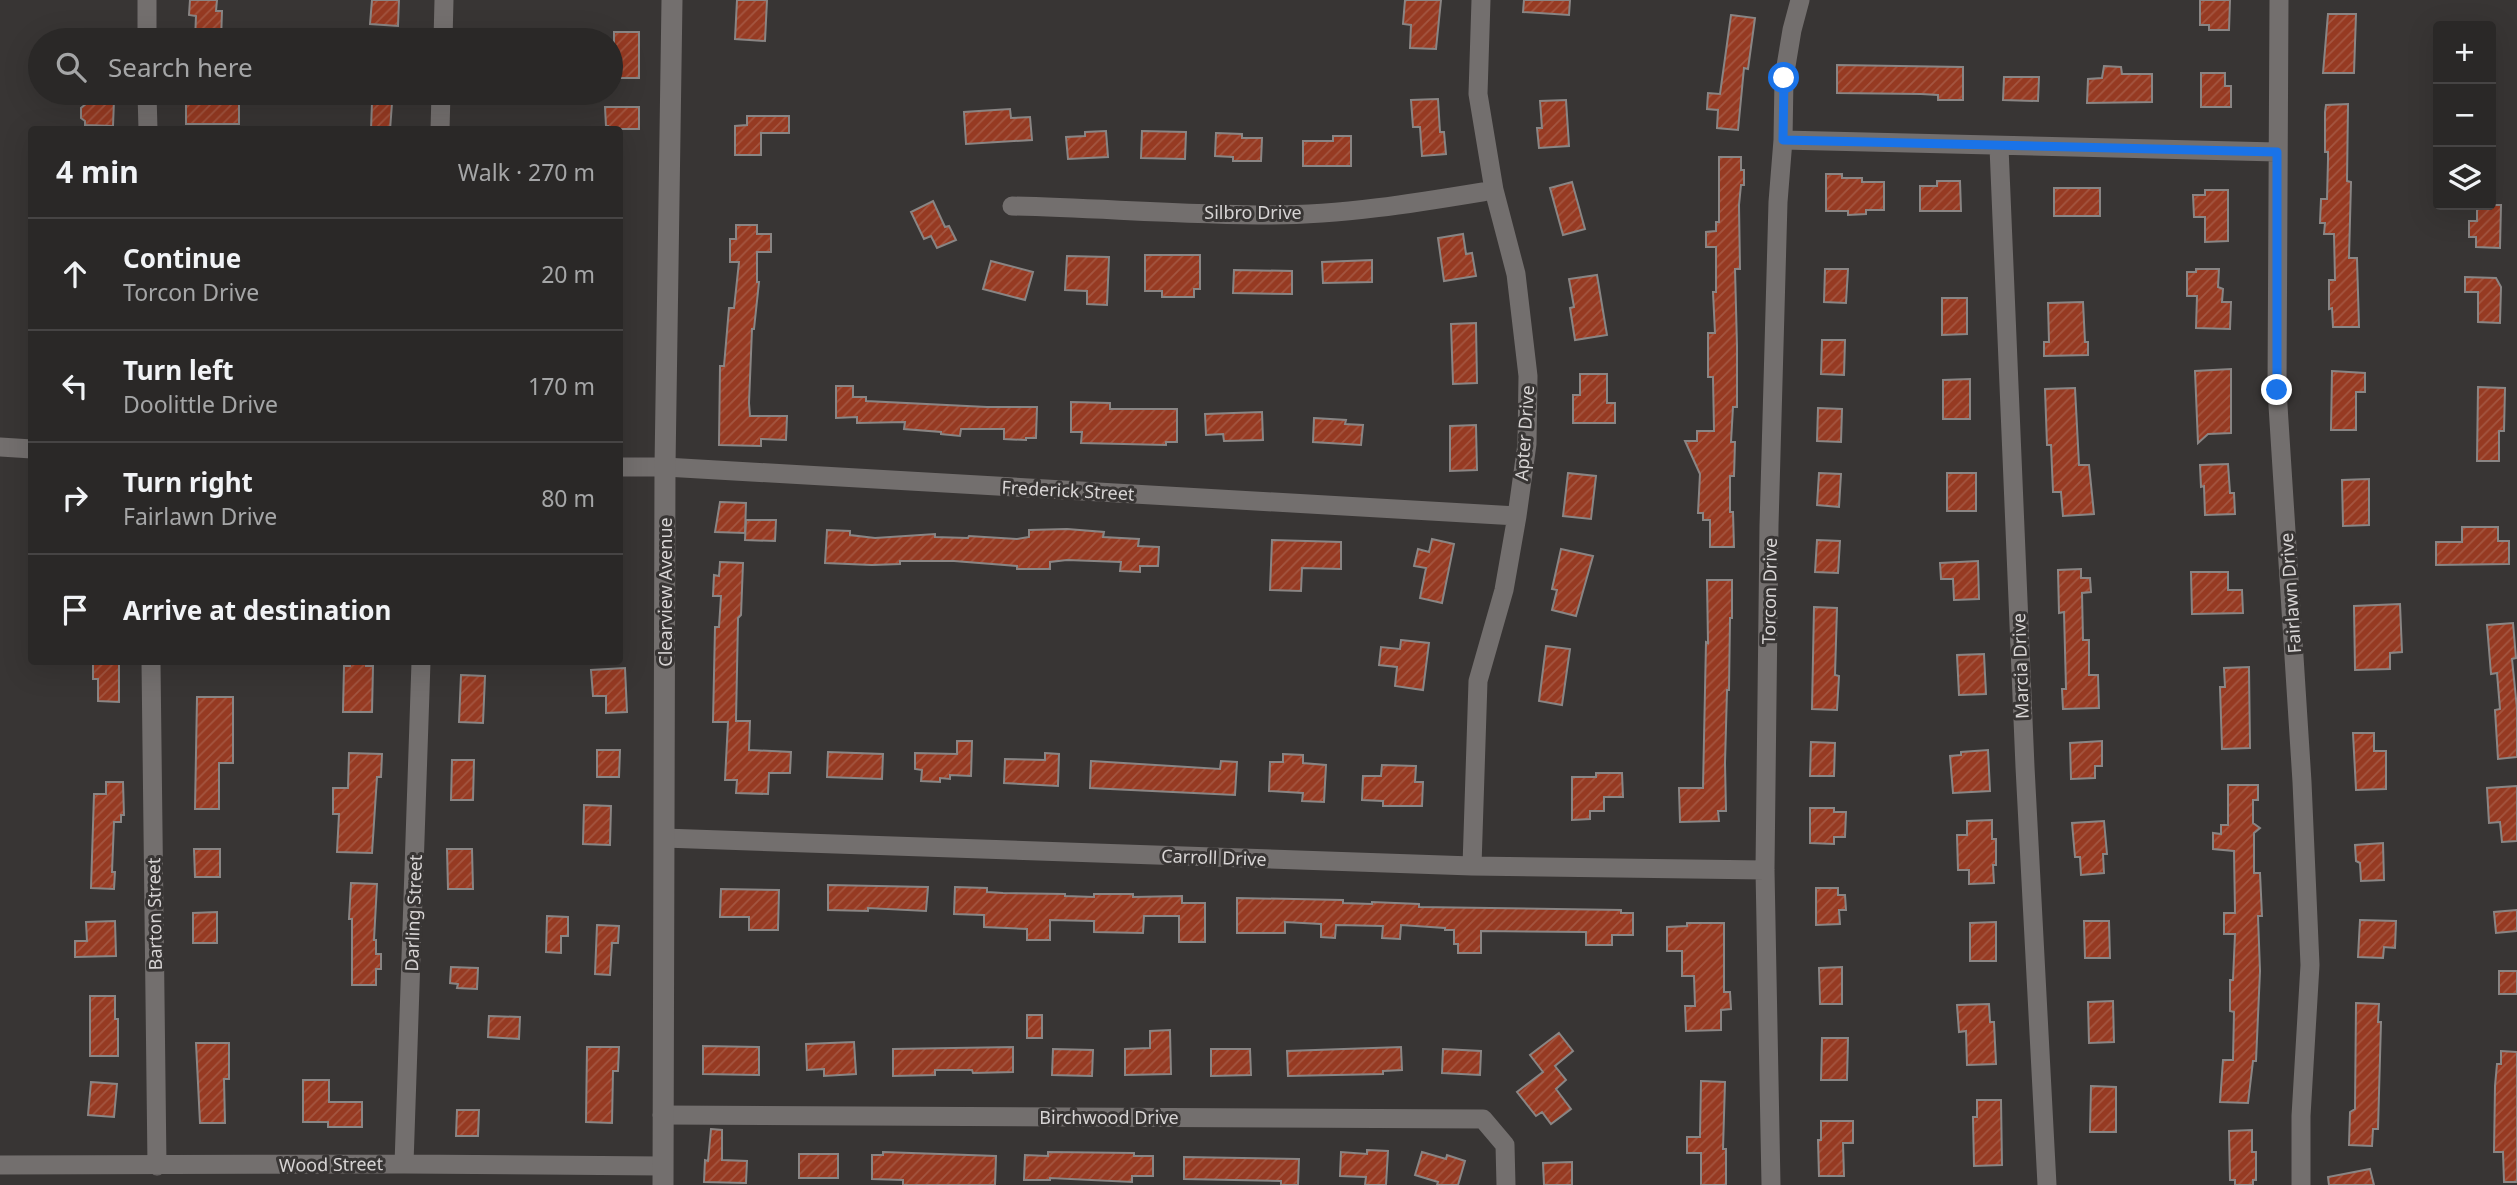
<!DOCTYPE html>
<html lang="en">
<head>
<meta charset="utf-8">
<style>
  body { margin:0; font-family:"Noto Sans",sans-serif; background:#32302f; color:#f1f3f6 }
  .controls { position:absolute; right:21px; top:21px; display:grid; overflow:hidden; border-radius:7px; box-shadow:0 7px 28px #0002 }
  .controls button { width:63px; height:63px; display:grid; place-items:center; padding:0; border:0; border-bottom:2px solid #464444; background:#2a2827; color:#f1f3f6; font:35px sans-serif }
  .stop { position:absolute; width:21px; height:21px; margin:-16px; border:5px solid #1a73e8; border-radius:50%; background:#fff }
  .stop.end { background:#1a73e8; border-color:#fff; box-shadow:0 2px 7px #0008 }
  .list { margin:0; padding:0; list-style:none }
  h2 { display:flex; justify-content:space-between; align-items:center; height:91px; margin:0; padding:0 28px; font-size:30px }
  h2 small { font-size:23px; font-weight:400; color:#a5a6a7 }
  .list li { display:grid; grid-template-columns:46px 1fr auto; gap:21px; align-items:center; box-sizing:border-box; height:112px; padding:0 28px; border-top:2px solid #464444 }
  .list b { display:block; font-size:26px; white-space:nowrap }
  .list p { margin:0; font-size:23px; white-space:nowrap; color:#a5a6a7 }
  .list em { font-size:23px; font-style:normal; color:#a5a6a7 }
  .icon { flex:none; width:38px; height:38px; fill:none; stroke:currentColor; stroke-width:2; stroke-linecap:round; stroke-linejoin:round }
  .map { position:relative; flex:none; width:2517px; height:1185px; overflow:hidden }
  .search { position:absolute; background:#2a2827; box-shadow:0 7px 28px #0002; left:28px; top:28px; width:595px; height:77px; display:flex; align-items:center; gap:18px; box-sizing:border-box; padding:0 24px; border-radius:38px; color:#a5a6a7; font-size:26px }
  .panel { position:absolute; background:#2a2827; box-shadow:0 7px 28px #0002; left:28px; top:126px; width:595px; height:539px; border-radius:7px }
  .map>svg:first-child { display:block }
  .building { fill:url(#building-hatch); stroke:#898584; stroke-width:2 }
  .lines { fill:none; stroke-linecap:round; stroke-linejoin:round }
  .street { stroke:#736f6e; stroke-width:19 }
  .secondary { stroke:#736f6e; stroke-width:21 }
  .route { stroke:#1a73e8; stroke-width:9 }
  .labels { text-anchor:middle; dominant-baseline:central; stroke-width:6; stroke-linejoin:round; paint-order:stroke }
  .street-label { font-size:18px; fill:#d7d4d4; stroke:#383534 }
</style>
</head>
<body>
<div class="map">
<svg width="2517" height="1185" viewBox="0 0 2517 1185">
  <defs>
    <pattern id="building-hatch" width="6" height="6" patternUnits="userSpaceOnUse" patternTransform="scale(1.75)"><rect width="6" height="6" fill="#963a22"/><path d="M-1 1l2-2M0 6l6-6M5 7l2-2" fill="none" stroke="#a45641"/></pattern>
  </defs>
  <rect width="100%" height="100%" fill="#383534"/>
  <path class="building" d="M190,0h27l-1,11h6l-1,29h-26l1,-24 -7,-1z
    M372,0h27l-1,26 -28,-2z
    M737,0h30l-2,41 -30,-2z
    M1405,0h36l-5,49 -26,-1 1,-23 -8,-1z
    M1524,0h46l-1,15 -46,-3z
    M2200,0h30l-1,30h-20v-5h-9z
    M2328,14h28l-2,59h-31z
    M1731,15l24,3 -7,51 -4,-1 -6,62 -21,-2 1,-18 -11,-1 1,-16 12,1z
    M614,32h25v46h-25z
    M1837,65l126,2v33h-25v-5l-17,-1 -84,-1z
    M2104,66l17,1 1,7h30v28l-65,1 1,-24 14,-1z
    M2201,73h24v13h6v21h-30z
    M2004,77h35l-1,24 -35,-1z
    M92,99l22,1 -1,26 -28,-1v-4l-4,-3v-10z
    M1438,99l2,33h4l2,22 -24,2 -2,-29h-7l-2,-27z
    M186,100h53v24h-53z
    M1566,100l3,46 -30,2 -2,-20h5l-2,-27z
    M372,103h20l-2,27h-19z
    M2348,104l-1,77 4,1 -2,76h8l2,69h-26l-1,-19 -3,1v-29h6l-1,-46h-10l1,-11h-5l1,-24h6l1,-39v-8h-3v-40l1,-7z
    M605,107h34v22h-31v-3h-2z
    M1010,109l1,9 19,-1 2,23 -66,4 -2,-32z
    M747,116h42v17h-28v22h-26v-29l12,-1z
    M1106,131l2,26 -40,2 -2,-22 19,-1v-4z
    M1142,131l44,1 -1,27 -44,-1z
    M1216,133l26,1v4h20l-1,23h-28v-4l-18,-1z
    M1333,136h18v30h-48v-25h30z
    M1719,157h22v13h3v15h-3l-2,20 1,64h-5l2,77v61h-4l-2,35h4l-1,34h-4v36h3l1,35h-24v-27h-7v-7h-5l2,-39 -15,-33h12v-10h17l-1,-54h-5v-44h7l-2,-41h3v-45h-10v-15l10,-1v-9h3z
    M1826,174h16v4h20v4h22v28h-18v4l-18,1v-4h-22z
    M1937,181h23l1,30h-41v-25h17z
    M1572,182l13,47 -22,6 -13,-47z
    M2054,188h46v28h-46z
    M2205,190h23v51l-23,1v-25h-11l-1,-22h12z
    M933,201l12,26 4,-1 7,14 -19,8 -6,-12 -7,3 -13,-27z
    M2477,205h24l-1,43 -24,-1v-10h-7v-16h8z
    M736,225h21v9h14v18h-14v30h2l-5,47h-2l-3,74 1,13h37l-1,24 -25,-1v7l-42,-1 1,-79h4l5,-58h5l5,-46h-9v-23h6z
    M1463,234l3,20 6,-1 4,23 -32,5 -6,-43z
    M1145,255h55v34h-6v8h-32v-6h-17z
    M1067,256l42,1 -2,48 -20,-1v-13l-22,-1z
    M1372,260v22l-49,1 -1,-21z
    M991,261l42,11 -8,28 -42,-11z
    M1825,269h23l-2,34 -22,-1z
    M2196,269h23l-1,18 5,2 -1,13h9l-1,27 -34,-1 1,-32h-10v-24h9z
    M1234,270l58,1v23l-59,-1z
    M1597,275l10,60 -32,5 -5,-32 4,-1 -5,-28z
    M2465,277l31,1 5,9 -1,36 -22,-1v-30h-13z
    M1942,298h25v36l-25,1z
    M2083,302l2,40h3v13l-44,1v-14h5l-1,-39z
    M1476,323l1,60 -24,1 -2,-60z
    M1822,340h23l-1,35 -23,-1z
    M2231,369v64l-23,1 -10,9 -3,-72z
    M2332,371l33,2v19h-9v38h-25z
    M1580,374h27v29h8v20h-42v-28h7z
    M1970,379v40h-27v-39z
    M836,386h17v11h13v4l121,6h50l-1,31h-10v2l-22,-1v-10h-43l-1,7 -19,-2v-2l-37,-3 1,-7 -48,1v-6l-21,1z
    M2478,387l27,1 -1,43h-5v30h-22z
    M2075,388l4,77h10l5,49 -31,2 -2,-24h-8l-2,-47h-4l-2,-56z
    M1071,402l39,1v6h67v33h-11v3l-85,-2 1,-11h-11z
    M1818,408l24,1 -1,33 -24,-1z
    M1262,412l1,28 -39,1 -1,-7 -17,1 -1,-21z
    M1314,418l32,2 -1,4 18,1 -2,20 -48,-3z
    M1476,425l1,45 -27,1v-45z
    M2228,464l2,29h4l1,21 -30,1 -1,-29 -3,1 -1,-22z
    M1568,473l28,3 -5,43 -28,-3z
    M1819,473l22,1 -2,33 -22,-2z
    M1947,473h29v38h-29z
    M2369,479v46l-26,1 -1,-46z
    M720,502l26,1 -1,30 -30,-1z
    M746,520h30l-1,21 -30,-1z
    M2462,527h36v14h11v23l-73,1v-23h26z
    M1067,529l37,3 -1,5 36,2 -1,7 21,1 -1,19h-18v6l-20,-1 1,-9 -54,-2 -17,2v7h-33v-3l-63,-5h-54v3l-28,1 -47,-2 2,-33 23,1v4l25,3 60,-4v3l33,1 1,-2 48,3 12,-2v-7z
    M1432,539l22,5 -12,59 -22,-5 6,-30 -12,-2 4,-17 11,3z
    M1272,540l69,2v27l-39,-1 -1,23 -31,-1z
    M1817,540l23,1 -2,32 -23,-1z
    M1561,549l32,7 -17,60 -24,-6 5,-20 -5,-1z
    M1978,561l1,38 -25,1 -1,-21h-12l-1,-16z
    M720,562l23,1 -2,52 -3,3 -2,103h14l-1,29 42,2 -1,21h-21l-1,21 -32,-1 1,-13h-12l3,-58h-15l2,-95h4l2,-31h-8l1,-21 5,1z
    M2081,569v9h9l1,14 -9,1 1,47h6v35h9l1,33 -36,1 -1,-20h4l-2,-77 -5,1 -1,-43z
    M2191,572h37v18h14l1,23 -51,1z
    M1707,580h25v38h-2l-1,72h-2l-2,73 1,48h-8l1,10 -39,1 -1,-34h24l3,-146 2,1z
    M2400,604l2,48 -12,1v16l-35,1 -1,-64z
    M1814,607l23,1 -2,67 4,1 -2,34 -25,-1z
    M2513,623l3,35 -4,1 5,49v49l-19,2 -3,-49 5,-1 -3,-36 -6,1 -4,-49z
    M1401,640l28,3 -6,47 -28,-4 2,-19 -18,-2 2,-18 19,2z
    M1546,646l24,3 -8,56 -23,-4z
    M1984,654l2,40 -27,1 -2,-40z
    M93,662h26v40l-21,-1v-22h-5z
    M350,662h16v4h7l-1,46h-29l1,-46h6z
    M2249,667l1,81 -28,1 -2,-62h5l-1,-19z
    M625,668l2,44 -21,1v-17h-13l-2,-26z
    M461,675l24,1 -2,47 -24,-1z
    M197,697h36v66h-14v46h-24z
    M2353,733h21v18h12v38l-30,1z
    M957,741h15l-1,35 -21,-1v4l-10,-1v4l-19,-1 1,-11 -7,-1v-16l42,1z
    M2102,741v25h-7v12l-24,1 -1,-36z
    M1811,742l24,1 -1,33h-24z
    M597,750h23l-1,27h-22z
    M1988,750l2,41 -37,2 -3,-37 11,-1v-3z
    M828,752l55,2 -1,25 -55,-2z
    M349,753l33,1 -1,23h-4l-5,76 -35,-1 2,-38h-6v-26h15z
    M1045,753l14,1 -1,32 -54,-3 1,-24 40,1z
    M1283,754l20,1v8l23,2 -2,37 -22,-1 1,-8 -34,-2 1,-29h13z
    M452,760h22l-1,40h-22z
    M1091,761l129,8 1,-8 16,1 -2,33 -145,-7z
    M1382,765l34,1 -1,16h8l-1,24h-39v-5l-21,-1 1,-24h18z
    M1596,773h26l1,24h-19v14h-14v8l-18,1v-43h24z
    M106,782h17l1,33h-3v7h-7l-2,50h3l-1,17 -23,-1 3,-94h12z
    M2228,785h30v15h-5v23l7,5 -6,5v40h6l2,43h-4l2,55 -4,90h-3l-5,42 -28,-1 3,-42h10l1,-48 -4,-1v-31h3l2,-46h-11v-21h11l-1,-62 -21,-2v-16l8,1v-9h7z
    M2517,786v55l-15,1 -2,-20 -11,1 -2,-35z
    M584,805l27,1 -1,39 -27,-1z
    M1810,808h24v4h12l-1,25h-11v7l-24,-1z
    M1992,820v19h4v26h-3l1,18 -25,1v-14h-11l-1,-35h10v-14z
    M2104,821l3,33h-4l1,19 -23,2 -1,-18h-5l-3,-34z
    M2383,843l1,37 -23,1 -1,-18 -4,-2 -1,-16z
    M194,849h26v28h-25z
    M447,849h25l1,40h-25z
    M351,883l26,1 -3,56h2v14h5v15h-5v16h-24v-66h-3z
    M828,885l100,2 -2,24 -58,-3v3l-40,-1z
    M955,887l32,1v4l16,1 62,1v2l29,1v-3h39v3l49,-1v7h23v39h-26v-26h-35l-1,17 -49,-1v-11l-44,-1v20h-23v-11l-43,-2v-12l-30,-1z
    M1816,888h22v7h7l1,15h-7l1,14 -24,1z
    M721,889l58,1 -1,40h-29v-13h-29z
    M1237,898l106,2v3l29,1v-2l47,2v3l202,3v3h12v22h-21v10h-26v-13l-105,-1v22h-23v-9h-4v-14h-9v-2l-44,-3 -1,14 -18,-1 1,-12 -47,-1 -1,13 -14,-1v-13l-36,-2v11h-48z
    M2517,910v21l-21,2 -2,-21z
    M217,912v31h-24v-30z
    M547,916l21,1v19h-7v17l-15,-1z
    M2360,920l36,1 -1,27 -11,-1 -1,11 -25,-1z
    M115,921l1,35 -41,1v-16h12l-1,-19z
    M2084,921h25l1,37h-25z
    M1996,922v39h-26v-38z
    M1687,923h37v69h6l1,17 -10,1v20l-35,1 -1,-25h10l-1,-30h-12v-25h-15v-24l20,-1z
    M597,925l22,1 -1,17h-6l-2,32 -15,-1z
    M451,967l27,1 -1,21 -20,-1 1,-4 -8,-1z
    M1842,967v37h-22l-1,-36z
    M2499,971h18v23h-18z
    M90,996h25v23h3v37h-28z
    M2113,1001l1,41 -25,1 -1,-41z
    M2356,1003l23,1 -1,18h3l-3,107h-5l-1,17 -23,-1 1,-33 5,-3z
    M1989,1004l1,18h4l2,42 -29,1 -1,-34 -7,1 -2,-27z
    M1027,1015h15v23h-15z
    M489,1016l31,1 -1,22 -31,-2z
    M1170,1030l1,44 -46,1v-26l25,-1v-17z
    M1559,1033l14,18 -18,15 11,14 -10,9 15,20 -20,15 -9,-12 -6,4 -19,-24 26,-20 -13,-17z
    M1822,1038h26l-1,42h-26z
    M854,1042l2,32 -32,2v-7l-17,1 -1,-26z
    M196,1043h33v36h-5l1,44h-25z
    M703,1046l56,1v28l-56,-1z
    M587,1047h32l-1,24h-5l-1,52 -26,-1z
    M1013,1047v25l-40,1 -1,-3h-37v5l-42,1v-27z
    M1401,1047l1,23 -19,1v3l-95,2 -1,-25z
    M1053,1049l40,1 -1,26 -40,-1z
    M1211,1049h39l1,26 -40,1z
    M1443,1049l38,2 -1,24 -38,-2z
    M2501,1051l16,1v130h-13l-1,-30h-9l1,-66 2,-22h4z
    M303,1080h26v22h33v25h-34v-5h-25z
    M1701,1081l24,1 -2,67h3v36h-25v-32h-14v-16h13z
    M91,1082l26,2 -3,33 -26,-2z
    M2091,1086l25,1v45h-26z
    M1977,1100h24l1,65 -28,1 -1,-49h4z
    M457,1110h22l-1,26h-22z
    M1821,1121h32v22h-10l1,33h-25l-1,-36h3z
    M711,1129l11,1v30l25,1 -1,22 -42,-1 1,-22 3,1z
    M2252,1130v22h4v28h-3v5h-18v-5h-5l-1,-49z
    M1367,1150l21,1 -2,34h-21l1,-8 -26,-1 1,-24 26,2z
    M883,1152l113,4 -1,29h-92v-5l-31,-1v-24h11z
    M1048,1152l86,1v3h19v20h-21v6l-82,-4v2h-26l1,-25 23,1z
    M1422,1152l24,7 1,-4 18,6 -7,24h-21l1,-3 -23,-7z
    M799,1154h39v24h-39z
    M1184,1157l115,2 -1,26h-17v-4l-97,-2z
    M1572,1162v23h-28l-1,-22z
    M2370,1169l4,16h-45l-1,-8z"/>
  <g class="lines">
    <path class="street" d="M147,0v40
      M2279,0l-2,390 25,392 8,183 -9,151v69
      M443,40l1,-40
      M147,93l1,37
      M440,130l1,-37
      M1783,140l494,12
      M1999,147l26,620 22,418
      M1012,206c86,2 173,9 260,9 74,0 149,-13 222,-25
      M0,447l32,2
      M620,467h45l852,49
      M151,662l6,504
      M664,838l808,28 293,4
      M1472,866l6,-185 26,-91 13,-74 10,-72 1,-68 -12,-102 -22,-84 -16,-96 3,-94
      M662,1115l821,4 22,26 1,40
      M404,1164l17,-502
      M0,1165l404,-1 258,2
      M1771,1185l-6,-315 4,-344 9,-324 5,-62 1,-62 8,-48 8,-30"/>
    <path class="secondary" d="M663,1185l2,-718 7,-467"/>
  </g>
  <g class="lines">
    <path class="route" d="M1784,78l-1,62 494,12v238"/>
  </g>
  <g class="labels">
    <g class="street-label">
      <text x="1253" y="212">Silbro Drive</text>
      <text transform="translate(1524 433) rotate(-86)">Apter Drive</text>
      <text transform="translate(1068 490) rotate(3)">Frederick Street</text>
      <text transform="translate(1769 591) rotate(-89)">Torcon Drive</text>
      <text transform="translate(665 592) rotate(-90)">Clearview Avenue</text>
      <text transform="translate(2290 593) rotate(-94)">Fairlawn Drive</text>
      <text transform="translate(2020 666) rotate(-92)">Marcia Drive</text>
      <text transform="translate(1214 857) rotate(2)">Carroll Drive</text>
      <text transform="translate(413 913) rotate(-88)">Darling Street</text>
      <text transform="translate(154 914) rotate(-91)">Barton Street</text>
      <text x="1109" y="1117">Birchwood Drive</text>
      <text transform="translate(331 1164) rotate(-1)">Wood Street</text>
    </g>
  </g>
</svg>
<div class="controls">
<button>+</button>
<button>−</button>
<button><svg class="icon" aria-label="layers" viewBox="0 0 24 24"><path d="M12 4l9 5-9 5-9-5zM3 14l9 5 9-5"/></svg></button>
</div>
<div class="stop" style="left:1784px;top:78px"></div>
<div class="stop end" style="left:2277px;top:390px"></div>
<div class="search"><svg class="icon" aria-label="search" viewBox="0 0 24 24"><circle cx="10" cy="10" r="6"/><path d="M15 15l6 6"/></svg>Search here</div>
<section class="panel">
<h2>4 min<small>Walk · 270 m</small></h2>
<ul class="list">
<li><svg class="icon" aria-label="ahead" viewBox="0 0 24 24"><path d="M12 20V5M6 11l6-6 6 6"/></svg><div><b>Continue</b><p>Torcon Drive</p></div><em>20 m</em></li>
<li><svg class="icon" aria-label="left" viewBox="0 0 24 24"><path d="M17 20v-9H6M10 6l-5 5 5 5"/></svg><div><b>Turn left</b><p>Doolittle Drive</p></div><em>170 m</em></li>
<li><svg class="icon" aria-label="right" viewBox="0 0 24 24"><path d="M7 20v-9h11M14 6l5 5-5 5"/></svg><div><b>Turn right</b><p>Fairlawn Drive</p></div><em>80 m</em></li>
<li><svg class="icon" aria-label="arrive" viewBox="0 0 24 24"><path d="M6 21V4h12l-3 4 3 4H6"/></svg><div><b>Arrive at destination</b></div></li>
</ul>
</section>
</div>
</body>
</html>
